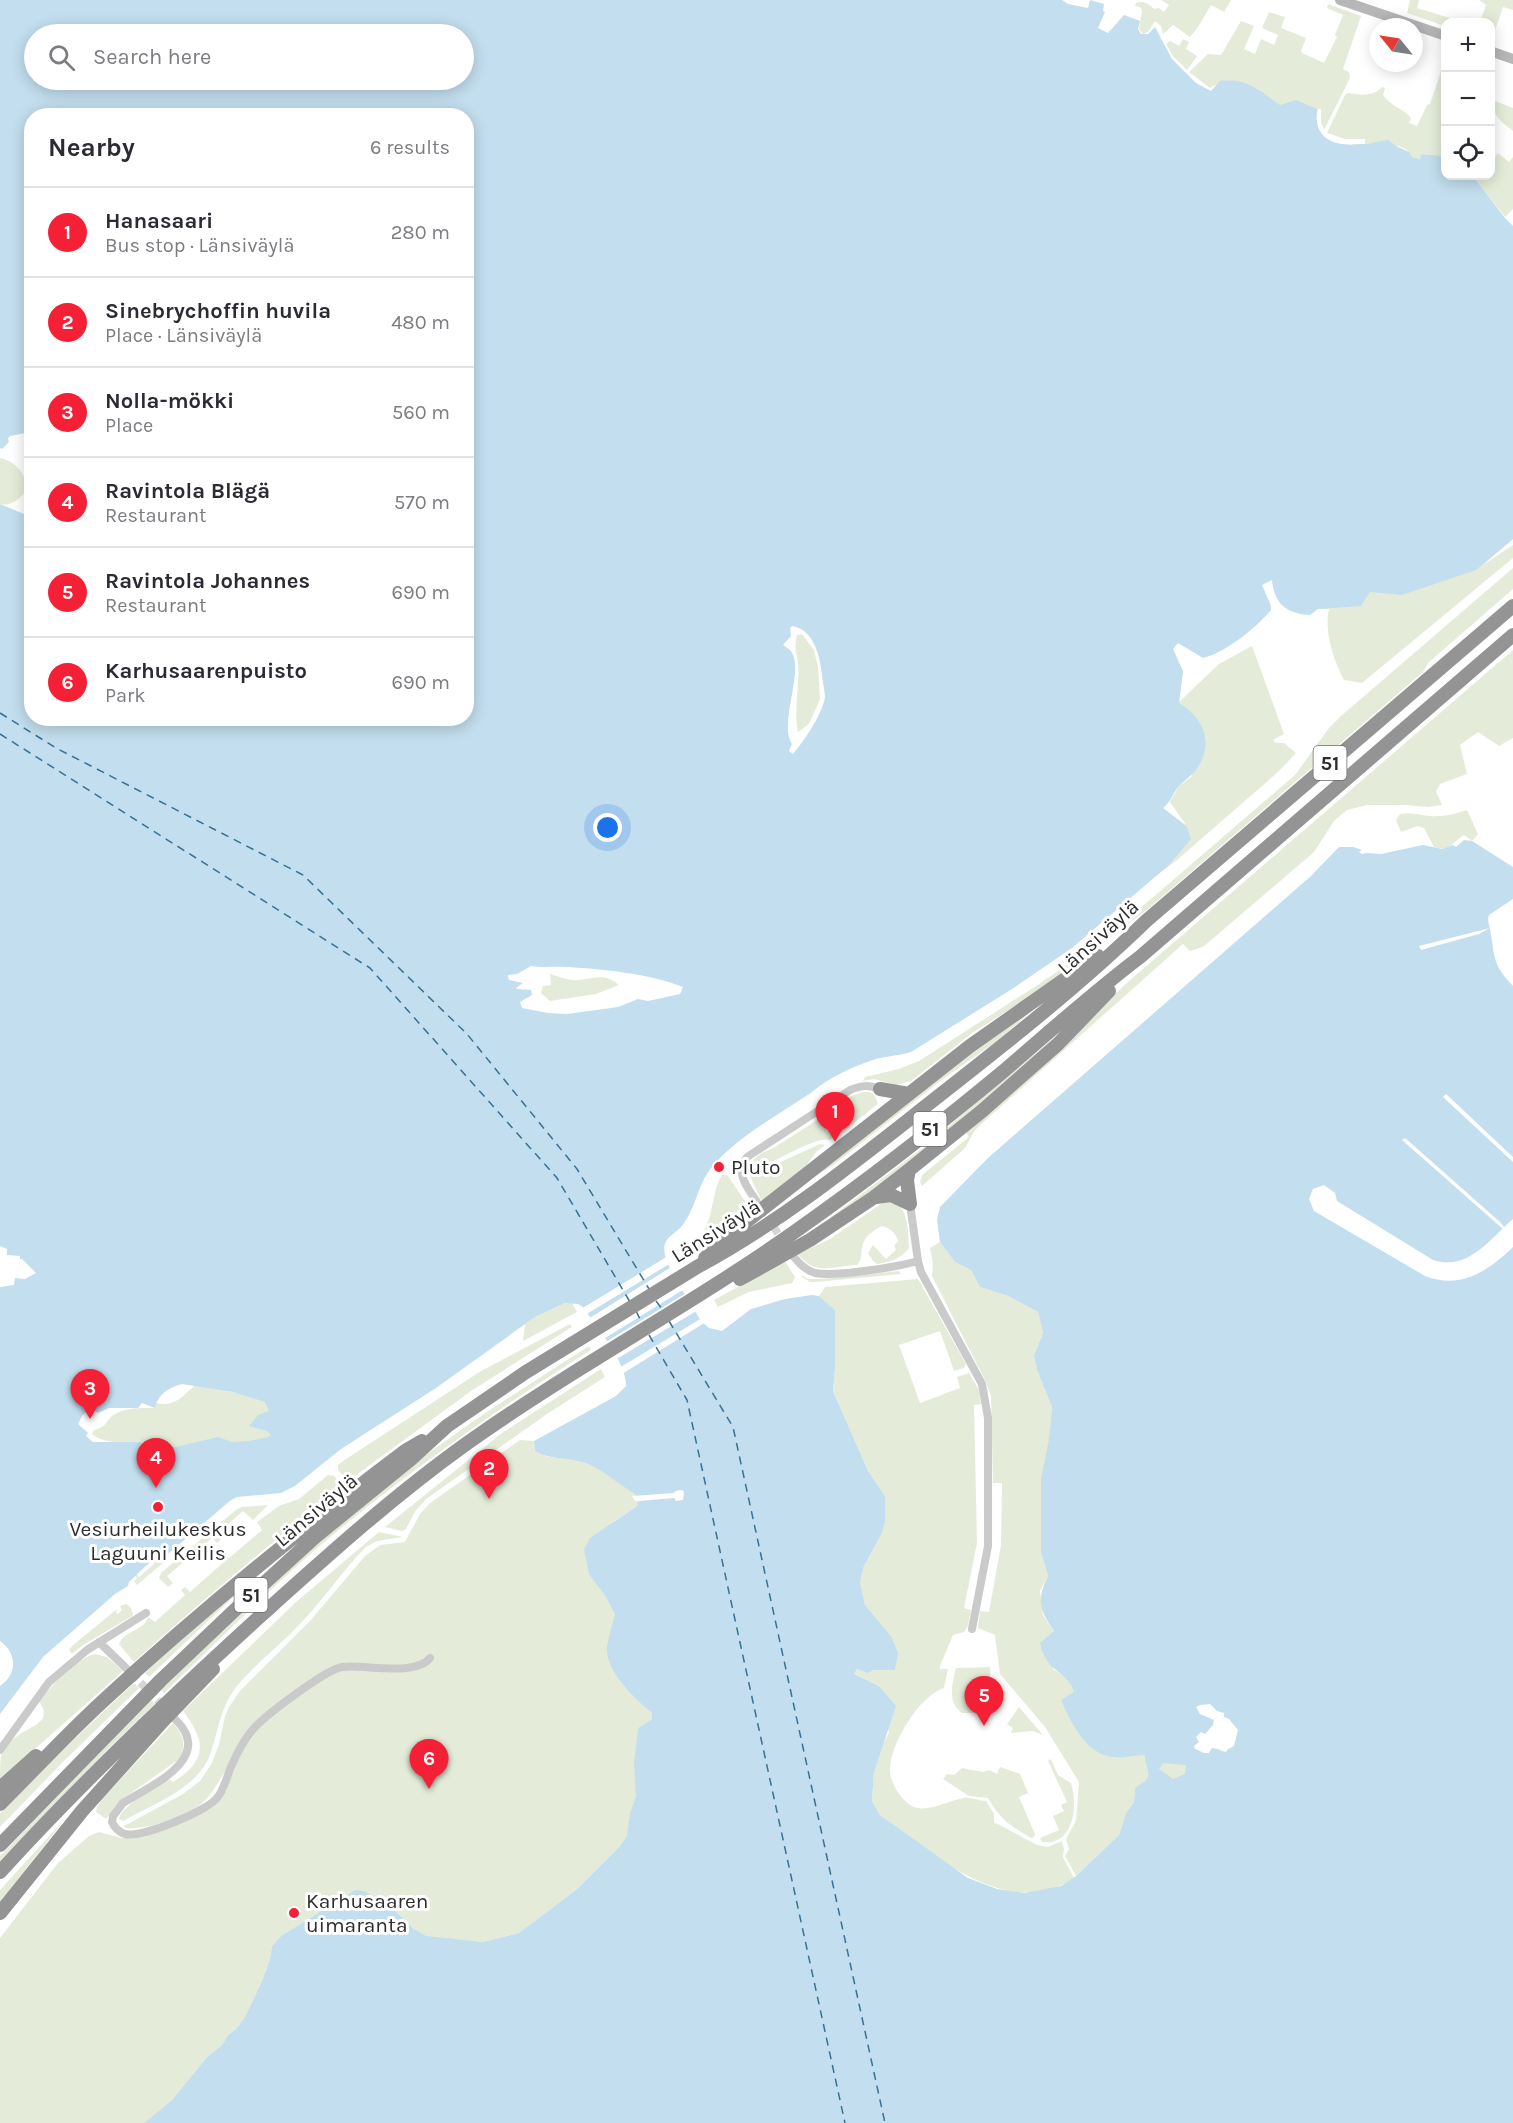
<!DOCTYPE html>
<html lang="en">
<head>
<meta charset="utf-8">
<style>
  body { margin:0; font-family:Karla,sans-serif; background:#f2f2f3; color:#2b2b33 }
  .controls { position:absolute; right:18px; top:18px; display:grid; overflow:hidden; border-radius:12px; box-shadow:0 3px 15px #0003 }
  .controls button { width:54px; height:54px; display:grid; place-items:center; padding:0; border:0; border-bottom:2px solid #e1e1e2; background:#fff; color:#2b2b33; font:30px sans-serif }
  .compass { position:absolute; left:1369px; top:18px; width:54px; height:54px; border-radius:50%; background:#fff; box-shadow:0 3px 15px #0003; rotate:300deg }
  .you { position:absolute; left:608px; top:828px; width:21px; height:21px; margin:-15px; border:4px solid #fff; border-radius:50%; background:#1a73e8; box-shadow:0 0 0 9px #1a73e833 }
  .badge { display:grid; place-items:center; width:39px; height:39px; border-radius:50%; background:#f32036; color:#fff; font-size:20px; font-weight:700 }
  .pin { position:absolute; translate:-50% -50px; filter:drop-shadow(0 2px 3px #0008) }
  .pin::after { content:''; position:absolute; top:32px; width:21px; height:18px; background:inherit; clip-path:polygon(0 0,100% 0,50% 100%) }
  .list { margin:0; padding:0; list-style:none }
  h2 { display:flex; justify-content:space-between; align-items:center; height:78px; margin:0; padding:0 24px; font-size:26px }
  h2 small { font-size:20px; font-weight:400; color:#7c7c81 }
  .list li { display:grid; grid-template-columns:39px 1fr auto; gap:18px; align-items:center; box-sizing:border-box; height:90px; padding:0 24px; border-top:2px solid #e1e1e2 }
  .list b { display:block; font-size:22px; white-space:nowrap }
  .list p { margin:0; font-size:20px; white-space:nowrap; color:#7c7c81 }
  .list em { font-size:20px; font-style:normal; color:#7c7c81 }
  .icon { flex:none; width:33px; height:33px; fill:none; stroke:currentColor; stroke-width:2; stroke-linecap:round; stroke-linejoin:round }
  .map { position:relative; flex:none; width:1513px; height:2123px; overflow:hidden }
  .search { position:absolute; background:#fff; box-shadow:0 3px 15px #0003; left:24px; top:24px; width:450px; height:66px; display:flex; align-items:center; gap:15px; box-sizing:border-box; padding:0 21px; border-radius:33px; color:#7c7c81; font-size:22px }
  .panel { position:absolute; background:#fff; box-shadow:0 3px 15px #0003; left:24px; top:108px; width:450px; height:618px; border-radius:24px }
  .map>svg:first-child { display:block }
  .green { fill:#e4ecd9; fill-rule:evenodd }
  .water { fill:#c3deee; fill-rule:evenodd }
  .pier { fill:#fff }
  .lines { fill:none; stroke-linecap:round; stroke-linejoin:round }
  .ferry { stroke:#357295; stroke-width:1.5; stroke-dasharray:8 6; stroke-linecap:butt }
  .street-tunnel { stroke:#d5d5d5; stroke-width:8; stroke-dasharray:8 4; stroke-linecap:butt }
  .street { stroke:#cacaca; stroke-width:8 }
  .secondary { stroke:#b7b7b7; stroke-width:10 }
  .highway { stroke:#949494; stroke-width:14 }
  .poi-dot { fill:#f32036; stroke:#fff; stroke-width:2 }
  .labels { text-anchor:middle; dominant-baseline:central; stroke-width:6; stroke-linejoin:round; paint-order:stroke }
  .shield { fill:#fff; stroke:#6c6c6c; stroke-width:1.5 }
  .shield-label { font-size:20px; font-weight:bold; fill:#2d2d2d }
  .street-label { font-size:21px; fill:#2d2d2d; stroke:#fff }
  .poi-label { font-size:21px; fill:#2d2d2d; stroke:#fff; text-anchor:start }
</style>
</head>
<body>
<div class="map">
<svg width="1513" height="2123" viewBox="0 0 1513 2123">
  <rect width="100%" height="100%" fill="#fff"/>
  <path class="green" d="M1161,0h70l-7,12 -13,-7 -13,22 -8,10 -17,-12 -10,9 -2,-8 -6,-5 -7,11 -5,2 -4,-5 3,-19 -2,-3 -5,-1 1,-3c6,-3 14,1 18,6l5,-1 5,4 5,-7z
    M1410,0h9l-2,8 46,14h-17l-1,4 -38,-13z
    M1479,0h34v10l-10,-3 -12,35 -1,-20h-10l6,-17z
    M1328,4l33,12 -18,53 6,3 1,6 -26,52 -3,-8v-13h-3l-2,9 -105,-27 6,-7 -7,4 -21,-16 19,-18 13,1 20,-34 13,5 -10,23 11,5 6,-15 13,6 4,-10 -16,-7 7,-16 16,5 -4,11 25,10 -5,13 1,2 22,10 13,-26 -2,-2 8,-20 -16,-7z
    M1183,39l6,3 -3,7 11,7 -10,14 -14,-14 -7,-12 4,-3 9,5z
    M1445,59l-1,34 2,1 -1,62 -23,-2 -2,5 -8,-2c-9,-19 -39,-10 -56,-8l-4,-5h13v-5h-20l-18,-6 18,-38 3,-2c12,2 25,4 34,-6l3,1 -2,7c7,11 20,13 28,23l-2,5 8,3 10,-21 3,-1z
    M1495,101l18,7v23c-11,-9 -22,-15 -18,-30z
    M1498,153l11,9 4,-5v52l-8,8 -32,-41h17l1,-13z
    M0,458c17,4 24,15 28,30 -6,9 -16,19 -28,16z
    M1513,539l-30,26 30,-20v13l-151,125 -18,-3c-11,-21 -20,-48 -15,-71h-11z
    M1513,568v21l-85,74 -5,9 -275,237 -109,82 -67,42 -61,48 -15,4 -22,-6 -11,2 2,-4 34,-8 20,-8 117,-75 51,-35 64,-52 144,-124 34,-47 12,-12z
    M802,634l12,16 4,17 2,32 -11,25 -11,8c-5,-23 2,-45 0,-68 -2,-15 -4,-13 -1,-29z
    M1252,646l32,88 -11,6 3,3h8l12,10 -18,19 -101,88 -20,15 -62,-84 88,-120 -4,31 40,-38zM1206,737l-15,40 -12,9 -9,16 16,23 -23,-17z
    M1513,650v88l-14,8 -21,-14 -18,13 7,29 -27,10 -4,7 6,14 -14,2 -24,-2h-36l-21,5 -13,11 -20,31 -111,95 -13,4 -7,-7 -194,173 -14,13 -10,18 -43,38 -2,-4 2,-7 47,-38 -3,-4 10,-10 153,-142z
    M1467,810l11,24 -6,7 -8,-6c-13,8 -13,17 -30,12l-10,-19 -6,-2 -17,6 -5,-12 4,-6c10,-2 19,1 29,2 13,1 26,-2 38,-6z
    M550,974c8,2 19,7 28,6 16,-1 26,-8 41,5l-23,9 -46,7 -9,-8 2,-7 8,-1z
    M1040,1004l-43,37 -54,38 -111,87 -18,11 -1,-1 158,-125z
    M1061,1032l-39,38 -145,119 -63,41 111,-84z
    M864,1092h6l5,4 3,8 -37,29 -1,-1 -10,8c-15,-5 -59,26 -79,30l3,-11 6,-5 15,-7 64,-41 12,-10z
    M820,1144l5,1 -8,6 -11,15 -44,36 -12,-26z
    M723,1174l5,2 23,34 -66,49 -2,-3c18,-13 25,-30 29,-50 3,-12 4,-23 11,-32z
    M891,1201c18,4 17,32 18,47 -8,11 -19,14 -32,16l-4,-3 -5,-8 5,-8 13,14 10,-9 -2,-4 4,-5c-2,-8 -8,-13 -16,-15 -9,5 -18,10 -20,21 -2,8 1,12 -5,18 -25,1 -41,12 -59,-11l32,-15 54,-37z
    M940,1242l15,20 16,8 9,17 28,9 30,16 5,21 -9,22 3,15 15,37 -11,145 7,24 -8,15 3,24 11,17 -1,37 17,11 4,12 40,66 16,-3 65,-6 9,4h5l3,-5 8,1 -23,31 -62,9 -1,13 -8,11 -7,22 -43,41 -11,-20 4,-7 -3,-10 10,-18 3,-39 -34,-55 -45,-53 -5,-39 -17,-7 2,-17 9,1 12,-67 1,-62h-9l-2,-87 -5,-14 -54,-106 1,-12 -3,-16z
    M785,1261l10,16 -3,6 -43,9 -31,15 -4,-7z
    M899,1271l2,3 -85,8h-6l-8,-5v-2l6,4h13z
    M918,1279l48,85 -2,4 -10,3 -14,-40 -41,14 21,58 40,-15 -3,-11 12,-4 10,17 2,14 -7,1 3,138 -13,65 7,2 -3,16 -4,6 -11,3 -13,31v3h8l-4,19c-25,8 -54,56 -54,82 0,12 10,28 20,35 16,10 38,-5 54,-7 6,-1 16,3 22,3l8,13v9l4,1 39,21 11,2 14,-6 2,8 -1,8 11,21c-68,45 -141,-25 -194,-63l-8,-14 2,-29 6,-23 9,-16 -10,-47 -25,-12 3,-5 38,1 -4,-34 -26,-31 -5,-23 4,-16 17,-31 4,-39 -17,-25 -35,-80 2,-23v-58l-16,-14 6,-9z
    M565,1303h7l5,9 -54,29 2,-17 10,-7z
    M570,1324l2,3 -101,64 -123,90 -10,-11v-5l8,-6 135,-88z
    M589,1346l2,4c-89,56 -175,116 -256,183 -60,50 -115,106 -171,160l-4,-4c73,-69 145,-139 223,-201 65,-52 135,-97 206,-142z
    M601,1369l4,8 -58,37 -121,85 -12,14 -8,16 -4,2 -17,-4 117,-94z
    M195,1385l69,13 7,9 6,27 -24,11 -77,2 -17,-2 -2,117 4,-3 3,3 -27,23 -3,-4 3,-3 -5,-7 1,-1 6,7 15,-13 2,-119c-17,-2 -53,0 -64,-11l2,-4c12,-3 10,-6 18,-14 12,-9 29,-8 43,-8l1,-5c19,4 26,-6 39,-18z
    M520,1440l14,1 1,10c23,14 54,4 78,-1l25,49 -1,7 -24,16 46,180 -7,17 -14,9 -3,34 11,1 -19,73 -9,12 -41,41 -58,44 -36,9 -57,-5 -12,-8 -23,-22 -36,-17 -74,46 -9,10 -2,13 -8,22 -17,36 -9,12 -8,6 -6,10 -15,12 -35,43 -28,23h-144v-185l58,-75 31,-27 10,-4 23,6 22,-2 71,-32 12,-36c-7,11 -15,27 -25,35 -17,13 -56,28 -77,25l-1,-2 59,-32 17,-13 12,-18 7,-19 6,-28 4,-9 11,-16 70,-70 55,-65 15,-11 25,-3 15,-28 10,-11z
    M328,1475l6,1 9,10c-72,57 -142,115 -209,176l-15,-18c5,-13 26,-14 29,-27l7,5 30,-27 -4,-5 4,-3 5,5 35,-31 -4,-5 3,-3 5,5 33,-28 -5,-8 22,-16 20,-7z
    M268,1505l-15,15 -10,-9 -26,23 4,5 -4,4 -5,-5 -45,38 6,7 -5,4 -9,-9 2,-5 76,-64 5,-2z
    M379,1532l24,5 -26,4 -11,6c-25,25 -44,55 -69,80 -19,20 -42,37 -59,58 -17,20 -19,43 -27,67 -11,36 -58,52 -88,69l-4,-2c3,-14 37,-32 50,-40l4,3c35,-22 33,-41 10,-71l113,-109z
    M249,1582l-100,95 -4,-4 52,-48z
    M126,1604l5,4 2,6 -1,2 -49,29 -11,9 -3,-4 3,-4 45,-37 -1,4 2,1 4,-4 -2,-4z
    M95,1654l12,3 16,14 -123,109c0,-7 0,-18 1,-24 3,-8 11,-17 18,-21 12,-9 35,-14 20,-33 12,-16 36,-43 56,-48z
    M990,1667l1,24 -13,19 -5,3h-11c-15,-10 -10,-29 -6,-45z
    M134,1683l5,5 -77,75 -62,64v-13l54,-56z
    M151,1700l4,4 -49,47 -106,110v-5z
    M1019,1707l24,28 -10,-4 -22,2 2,-5 -6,-4z
    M173,1723c10,12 15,23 5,37l-57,40 -15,19 -10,-7 1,-5 5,-8z
    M1051,1759l7,16 13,8c7,23 3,63 -29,59l-2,-4 19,-8 -6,-14 11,-5 -3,-6 6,-3 -19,-41z
    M1000,1767l20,7 8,19 -9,4 16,37 -1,3 -3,1c-23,-14 -29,-17 -43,-40l-19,-2 -26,-17 4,-5 7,1 8,-7 21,4 6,-2 8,4z
    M65,1819l-65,83v-12z"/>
  <path class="water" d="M0,0h1062l6,4 20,4 2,-8 14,4 -1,7 2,1 -7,16 10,5 16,-18 16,6 -2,8 3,5h7l7,-7 17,32 24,24 15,8 9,-10c28,-3 38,9 60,24l16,-5 21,9c-4,33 20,38 48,35 8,0 15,-4 23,-4l10,7 11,5 3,5 8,2 1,-5 24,2 1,20h27l32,42 8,8v313l-37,31 -74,25 -32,-3 -9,14 -43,3 -8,6c-24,-1 -36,-12 -38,-35l-10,5 9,21v4c-15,18 -46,43 -68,48l-25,-15 -5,6 10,22 -4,32c25,15 36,41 17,67 -5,6 -11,10 -17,16 -6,7 -8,16 -16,22l24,19 4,12 -22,26 -97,83 -60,41 -101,63c-13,4 -28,4 -41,9 -20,7 -42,17 -58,31 -33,23 -87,51 -107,85 -8,15 -11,32 -21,46 -9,14 -23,12 -19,33 3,13 28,51 36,65l8,7 13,3 29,-22 34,-10 27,-4 7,1 16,14v58l-2,23 35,80 17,25v26l-4,13 -17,31 -4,16 5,23 26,31 7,17 -3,17h-22l-5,3 -11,-4 -3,5 25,12 17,20 -22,66 -2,29 8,14 88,63 29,11 28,4 36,-7 15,-10 43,-41 7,-22 8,-11 1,-13c3,-4 9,-6 12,-10 4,-7 -3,-17 -2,-24 -10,0 -25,4 -33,2 -27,-4 -41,-35 -51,-57l13,-8c-8,-24 -27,-17 -34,-49l14,-12c-14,-20 -18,-31 -6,-55l-7,-24v-73l8,-40 3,-32 -15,-37 -3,-15 9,-22 -5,-21 -30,-16 -28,-9 -9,-17 -16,-8 -15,-20 -3,-22 3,-13 48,-49 323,-282 28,-29h14l9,3 -3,2 3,2 4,-1 15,1 42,-9 19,4 11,-4 3,2 8,-7 8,1 41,26v32l-24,16c-2,6 0,8 1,14 5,28 2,35 23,57v233c-25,22 -45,52 -80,41l-96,-59 -2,-8 -11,-8 -11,4 -4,10 5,12 111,65c36,14 63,-5 88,-29v876h-1369l28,-23 35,-43 15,-12 6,-10 8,-6 9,-12 17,-36 8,-22 2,-13 9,-10 74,-46 9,1 27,16 23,22 12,7 57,6 36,-9 58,-44 41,-41 9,-12 3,-23 6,-16 -2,-34 4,-35 14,-9v-6c-17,-14 -47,-42 -45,-66 1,-9 6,-23 8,-33l-9,-17 -17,-23 -5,-25 6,-11 47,-32 1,-7 -3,-5c-17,-10 -31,-24 -49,-31 -17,-6 -37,-3 -51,-12l-1,-10 82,-45 10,-10c1,-23 -30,-60 -43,-79l-5,-3 -13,-1 -30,14 -99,71 -95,61 -46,37 -14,7 -44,4 -6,3 -63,54c-14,0 -28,19 -39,28l-1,4 -13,8 -72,63 -43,57v-28c18,-12 17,-33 0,-45v-354l14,-2 1,-7 10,1 11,-6 -14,-14h-2v-3l-13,-1v-6l-7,-3v-742l31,13 1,201h434v-602h-434l-1,316 -21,4 -2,2 1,4 -7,7 -2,-1zM34,34h430v46h-430zM792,626c25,4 29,37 31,57 1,6 3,13 1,19 -6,19 -19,37 -31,52l-4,-3 3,-7c-14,-20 13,-74 -1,-93 -2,-2 -5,-4 -8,-6l8,-9 -1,-8zM531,966c13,2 25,0 37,1 35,2 83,7 115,20l-3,7 -32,7 -10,-2 -20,8 -51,7 -19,-1 -26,-5 -2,-6 12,-7 -1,-5 -14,-1 -1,-1 7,-5 -14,-3 -1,-3v-2l9,-1zM182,1384l51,8 32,10 4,9 -11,4 -9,11 18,5 4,4 -3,2 -19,4 -17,1 -14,-5 -42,10 -41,-5h-42l-7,-6 2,-3 -10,-9 4,-8 8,-8 8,5 11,-5h29l4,-5 13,5c3,-14 13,-20 27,-24zM1210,1704l7,7 7,2v4l5,2 9,11 -4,16 -6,3 -2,3 -14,-4 -3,5h-5l-9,-4 -1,-3 5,-4 -3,-5 5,-5 4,2 8,-9 1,-5 -14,-6 -4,-7 4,-2zM1163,1763l23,2 -1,9 -12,5 -14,-10z"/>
  <path class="pier" d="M1490,928l-11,6 -58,16 -2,-4z
    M1446,1094l67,63v5l-70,-65z
    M1405,1138l95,84 4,5 -1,2 -101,-89z
    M668,1256l3,7 -86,52 -4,-6z
    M673,1266l13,22 -84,52 -14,-21z
    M688,1292l10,18 -83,50 -11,-17z
    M702,1318l4,4 -84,52 -3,-6z
    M682,1490l2,2 -1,8 -7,1 -2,-3 -35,3h-4l-3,-5 42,-3 1,-2z"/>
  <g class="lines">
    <path class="ferry" d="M0,713l56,35 247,127 164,159 110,135 72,120
      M0,734l370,234 187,210 73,124
      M656,1301l6,8
      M636,1311l6,12
      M669,1321l64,106 152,696
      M649,1335l38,65 158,723"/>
    <path class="street-tunnel" d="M760,1207l24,35
      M132,1674l33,34"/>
    <path class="street" d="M758,1204c-9,-16 -24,-28 -11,-47l103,-67c12,-5 18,-5 30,-1
      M793,1256c6,7 12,14 22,17 20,4 82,-6 103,-12l-8,-57
      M918,1261l3,11 61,112 6,34v128l-16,83
      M99,1642l27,26
      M176,1720c39,39 -26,66 -53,83l-10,13 -1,6c2,5 7,10 13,12 17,4 80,-22 92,-36 6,-7 10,-20 13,-29 6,-14 15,-32 26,-43 13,-13 69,-56 86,-59 22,-3 73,10 88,-9
      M0,1750l49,-68 38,-32 59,-37"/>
    <path class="secondary" d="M1340,0l106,36
      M1490,51l23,8"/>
    <path class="highway" d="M880,1089l29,5
      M909,1170l-2,10 3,24
      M876,1197l15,-2 19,9
      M705,1258l14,-15 251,-197 128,-90
      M740,1279l70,-39 63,-42 36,-28 73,-59 76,-67 51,-53
      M0,1788l36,-32
      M0,1804c34,-34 67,-70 103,-103 96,-89 197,-171 302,-250l17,-10
      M0,1845l161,-165 77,-73 77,-70 96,-78 36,-33 79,-54 171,-105c84,-45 159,-106 234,-165 74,-58 148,-116 215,-181l367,-315
      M0,1872c81,-89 168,-172 257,-253 68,-61 135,-122 209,-175 108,-77 226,-139 334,-216 68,-48 135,-100 199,-153 47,-40 92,-81 141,-118l373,-322
      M0,1913l82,-102 79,-88 52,-54"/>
  </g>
  <g class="poi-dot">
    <circle cx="719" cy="1167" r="6"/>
    <circle cx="158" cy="1507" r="6"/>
    <circle cx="294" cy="1913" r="6"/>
  </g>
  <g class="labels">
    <g class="shield">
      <rect x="1313.5" y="746" width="33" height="34" rx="4.5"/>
      <rect x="913.5" y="1112" width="33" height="34" rx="4.5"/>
      <rect x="234.5" y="1578" width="33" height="34" rx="4.5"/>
    </g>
    <g class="shield-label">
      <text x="1330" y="763">51</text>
      <text x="930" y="1129">51</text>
      <text x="251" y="1595">51</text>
    </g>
    <g class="street-label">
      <text transform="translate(1098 937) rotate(-42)">Länsiväylä</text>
      <text transform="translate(716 1231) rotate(-32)">Länsiväylä</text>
      <text transform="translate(316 1510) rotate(-40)">Länsiväylä</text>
    </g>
    <g class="poi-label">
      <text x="731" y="1167">Pluto</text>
      <text x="158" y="1529" text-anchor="middle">Vesiurheilukeskus<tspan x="158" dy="24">Laguuni Keilis</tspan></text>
      <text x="306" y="1901">Karhusaaren<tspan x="306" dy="24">uimaranta</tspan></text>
    </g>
  </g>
</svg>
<div class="controls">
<button>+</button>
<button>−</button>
<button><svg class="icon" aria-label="locate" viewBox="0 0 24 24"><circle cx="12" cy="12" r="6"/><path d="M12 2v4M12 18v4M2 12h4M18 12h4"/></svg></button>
</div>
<svg class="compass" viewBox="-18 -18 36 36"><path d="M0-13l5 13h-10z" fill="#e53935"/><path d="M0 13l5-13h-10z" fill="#7c7c81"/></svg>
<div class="you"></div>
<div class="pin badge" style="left:835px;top:1142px">1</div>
<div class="pin badge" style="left:489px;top:1499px">2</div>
<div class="pin badge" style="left:90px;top:1419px">3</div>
<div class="pin badge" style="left:156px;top:1488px">4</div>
<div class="pin badge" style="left:984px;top:1726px">5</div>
<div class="pin badge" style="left:429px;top:1789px">6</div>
<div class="search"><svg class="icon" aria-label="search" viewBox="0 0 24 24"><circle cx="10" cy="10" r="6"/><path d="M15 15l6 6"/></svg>Search here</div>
<section class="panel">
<h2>Nearby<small>6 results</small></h2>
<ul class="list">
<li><span class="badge">1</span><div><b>Hanasaari</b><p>Bus stop · Länsiväylä</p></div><em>280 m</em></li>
<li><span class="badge">2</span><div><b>Sinebrychoffin huvila</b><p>Place · Länsiväylä</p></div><em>480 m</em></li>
<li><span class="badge">3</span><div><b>Nolla-mökki</b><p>Place</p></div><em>560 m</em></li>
<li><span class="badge">4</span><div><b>Ravintola Blägä</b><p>Restaurant</p></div><em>570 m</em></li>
<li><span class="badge">5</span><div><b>Ravintola Johannes</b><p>Restaurant</p></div><em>690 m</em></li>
<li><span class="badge">6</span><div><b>Karhusaarenpuisto</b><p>Park</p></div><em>690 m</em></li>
</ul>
</section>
</div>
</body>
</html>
